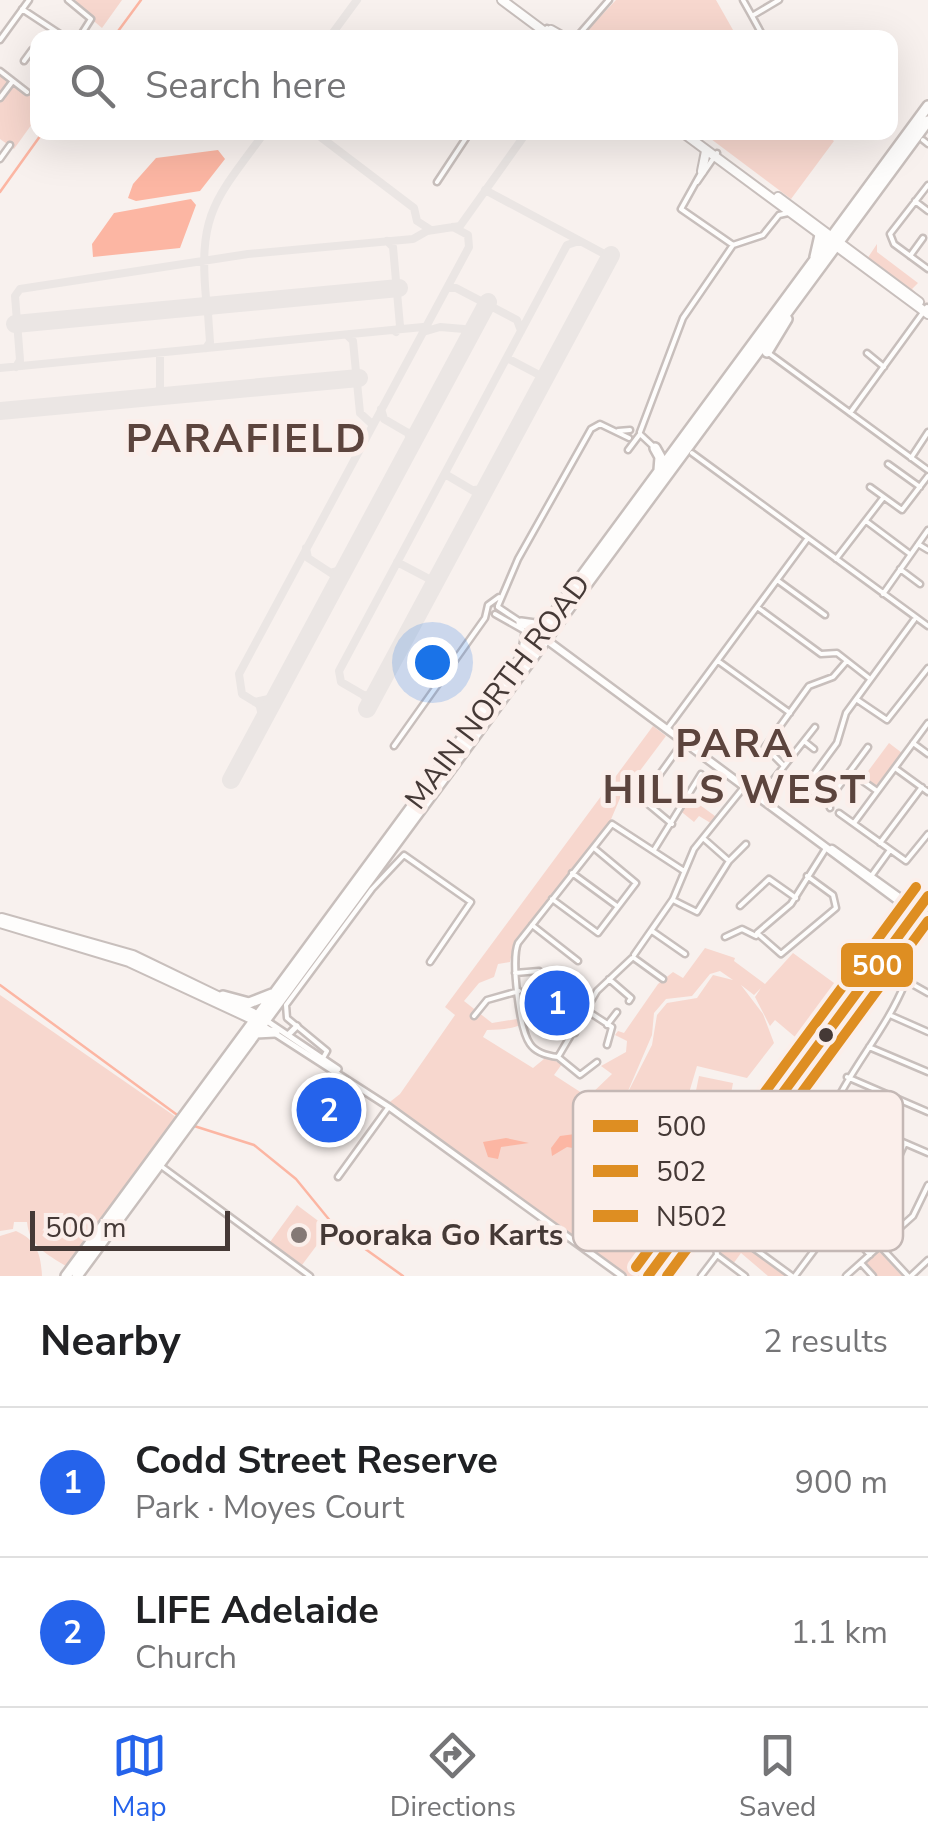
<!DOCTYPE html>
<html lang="en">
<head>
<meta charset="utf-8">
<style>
  body { margin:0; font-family:"Nunito Sans",sans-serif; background:#f2f2f2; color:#202124 }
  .scale { position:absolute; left:30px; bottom:25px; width:200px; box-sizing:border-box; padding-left:10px; border:5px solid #453936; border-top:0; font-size:28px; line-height:35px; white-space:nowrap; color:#453936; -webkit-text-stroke:8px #fbefeb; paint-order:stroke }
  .you { position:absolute; left:432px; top:662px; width:35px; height:35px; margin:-25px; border:8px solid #fff; border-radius:50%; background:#1a73e8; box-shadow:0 0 0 15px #1a73e833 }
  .badge { display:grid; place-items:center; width:65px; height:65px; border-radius:50%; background:#2563eb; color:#fff; font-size:32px; font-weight:700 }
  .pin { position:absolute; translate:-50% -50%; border:5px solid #fff; box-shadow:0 2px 10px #0006 }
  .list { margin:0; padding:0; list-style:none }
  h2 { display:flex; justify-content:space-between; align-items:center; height:130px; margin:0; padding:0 40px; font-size:42px }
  h2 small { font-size:32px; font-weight:400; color:#757577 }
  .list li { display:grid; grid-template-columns:65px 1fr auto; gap:30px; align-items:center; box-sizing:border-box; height:150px; padding:0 40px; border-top:2px solid #e0e0e0 }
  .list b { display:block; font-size:38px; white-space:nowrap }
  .list p { margin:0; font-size:32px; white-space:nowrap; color:#757577 }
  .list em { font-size:32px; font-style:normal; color:#757577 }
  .icon { flex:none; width:55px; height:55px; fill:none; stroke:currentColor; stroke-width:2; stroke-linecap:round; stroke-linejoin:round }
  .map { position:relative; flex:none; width:928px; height:1276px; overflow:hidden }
  .search { position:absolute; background:#fff; box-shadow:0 10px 40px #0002; left:30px; right:30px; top:30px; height:110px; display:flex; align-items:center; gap:25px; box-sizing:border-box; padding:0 35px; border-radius:20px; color:#757577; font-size:38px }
  .sheet { height:430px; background:#fff }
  nav { display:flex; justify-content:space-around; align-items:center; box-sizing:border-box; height:140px; border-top:2px solid #e0e0e0; background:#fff; font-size:28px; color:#757577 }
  nav a { display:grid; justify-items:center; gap:5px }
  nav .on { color:#2563eb }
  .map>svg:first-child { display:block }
  .green { fill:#f7d7ce; fill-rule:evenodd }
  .water { fill:#fcb6a3 }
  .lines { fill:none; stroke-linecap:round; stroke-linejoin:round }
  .stream { stroke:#fcb6a3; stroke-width:2.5 }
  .taxiway { stroke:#ebe6e4; stroke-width:8 }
  .runway { stroke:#ebe6e4; stroke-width:18 }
  .minor-casing { stroke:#c8bfbc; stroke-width:9 }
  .tertiary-casing { stroke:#c8bfbc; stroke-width:10 }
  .secondary-casing { stroke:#c8bfbc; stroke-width:11 }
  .primary-casing { stroke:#c8bfbc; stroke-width:12 }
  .trunk-casing { stroke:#c8bfbc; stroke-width:14 }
  .minor { stroke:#fefdfc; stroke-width:4 }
  .tertiary { stroke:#fefdfc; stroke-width:5 }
  .secondary { stroke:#fefdfc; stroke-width:6 }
  .primary { stroke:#fefdfc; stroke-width:8 }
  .trunk { stroke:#fefdfc; stroke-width:9 }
  .bus-1-casing { stroke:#fbefeb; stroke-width:18 }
  .bus-2-casing { stroke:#fbefeb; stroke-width:18 }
  .bus-3-casing { stroke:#fbefeb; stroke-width:18 }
  .bus-1 { stroke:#de8e22; stroke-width:10 }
  .bus-2 { stroke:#de8e22; stroke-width:10 }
  .bus-3 { stroke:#de8e22; stroke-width:10 }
  .bus-dot { fill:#453936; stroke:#fbefeb; stroke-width:4 }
  .poi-dot { fill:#847976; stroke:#fbefeb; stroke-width:4 }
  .labels { text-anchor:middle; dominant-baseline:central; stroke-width:10; stroke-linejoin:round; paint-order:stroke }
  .street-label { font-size:30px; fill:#453936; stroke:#fbefeb }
  .poi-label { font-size:30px; font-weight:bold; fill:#453936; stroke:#fbefeb; text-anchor:start }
  .district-label { font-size:40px; font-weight:bold; letter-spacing:2.5px; fill:#5c443d; stroke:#fbefeb }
  .key { fill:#fbefeb; stroke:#c4b8b5; stroke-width:2.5 }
  .key-label { font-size:28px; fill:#453936 }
  .line-badge { stroke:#fbefeb; stroke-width:4 }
  .badge-label { font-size:28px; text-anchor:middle; font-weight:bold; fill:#fff }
</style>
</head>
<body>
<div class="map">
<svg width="928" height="1276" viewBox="0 0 928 1276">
  <rect width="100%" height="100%" fill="#f8f1ee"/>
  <path class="green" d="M76,0h46l-20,28 -27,-23z
    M616,0h100l21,37h-156z
    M0,71l37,28v18l-23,32 -14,-10z
    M703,133h119l12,8 -43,58z
    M877,244v8l41,31 -6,6 16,15 -61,-45z
    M653,726l13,10 -45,60 -12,28 -94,116 -5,22 -12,2 -4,13 -15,6 -15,18 28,22 31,-5 -2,-15 15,-3 7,4 14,-11 -3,-7 5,-2 17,12 -15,20 -17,-8c-15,18 -34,22 -57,22l-4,7 50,31 11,-9 -5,-6 23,11 -8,11 34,22 24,-23 -11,-8 25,-14 1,-11 -12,-6 3,-4 6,2 34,-49 15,-12 10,6 22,-30 30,10 -1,3 31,23 28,-31 52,38 -37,49 -7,2 -26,-22 -5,6 -15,-29 6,-9 -7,7 -13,-10 22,29 11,29 -27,35 -50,-12 -19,64 52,12 11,7 -93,127h-27l-235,-171 14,-11 55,-79 -10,-8zM720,971l13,9 -20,-5 -16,23 -30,5 -10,12 -5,30 -27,53 27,-63 2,-22 12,-14 26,-3 18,-22z
    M889,743l13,10 -27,34 -12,-9z
    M685,794l34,25 -5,6 -15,-9 -5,6 -16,-13z
    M0,995l176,122 -110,149c-18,-11 -37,-20 -39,-44h-13l-1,7 -13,2z
    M699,1076l34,7 -9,49 -35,-7z
    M297,1205l32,24 -27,36 -32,-23z
    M16,1231c21,9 25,24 26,45h-42v-40z
    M720,1239l28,7 40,30h-20l-27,-23 -8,11 -13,-10z
    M879,1251l23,25h-26l-11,-12z"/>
  <path class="water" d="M218,150l7,9 -25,32 -64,10 -8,-3 5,-14 23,-26z
    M191,199l5,6 -16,43 -87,9 -1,-13 22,-31z
    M575,1134l5,3 -1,12 -12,-2 -15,9 -1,-8 9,-12z
    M506,1138l23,5 -28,4 -3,12 -10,-2 -5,-15z"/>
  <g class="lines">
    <path class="stream" d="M113,38l28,-38
      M0,192l43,-60
      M0,985l180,132
      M191,1125l63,20 42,34 40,49 67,48"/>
    <path class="taxiway" d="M329,38l28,-38
      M314,132l100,76 3,13 14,9
      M485,190l125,67
      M387,241l6,6 7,79 -4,6
      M447,288h9l61,32 4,11
      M380,290l12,-2 4,-6
      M206,298c-8,-86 10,-99 59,-166
      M187,308l15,-1 6,7
      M208,314l4,-7 16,-3
      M18,319l20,2
      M423,332l17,-5 24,2 3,11 -12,24
      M472,332l11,-21 -3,-10
      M348,336l5,5 7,72 13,12
      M206,348l4,-6 -2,-28
      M507,358l38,20
      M16,367l4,-7 -5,-64 5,-7 228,-35 165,-15 14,-8 33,-5 67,-94
      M0,368l423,-41
      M340,380h12l5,5
      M160,388v-34
      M160,388l6,7 15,-1
      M140,398l15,-2 5,-8
      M381,409l3,10 24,14
      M408,433l10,-1 15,-26
      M398,470l13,-27 -3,-10
      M445,474l32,19 -5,20
      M474,490l10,-1 8,-13
      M306,548l2,10 29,19 -13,31
      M397,562l38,20
      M333,572l11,-3 14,-25
      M364,696l10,-2 10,-17
      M372,700l-31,-18 -2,-11 228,-426 12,-4
      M255,702l18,-4 17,-27
      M263,707l-21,-13 -3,-20 230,-427 -1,-12 -15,-8
      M250,746l13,-26 -3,-13"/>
    <path class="runway" d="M15,324l384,-36
      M0,411l359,-33
      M367,709l244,-454
      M231,780l257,-478"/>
    <defs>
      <path id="minor" d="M68,0l23,19 -12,19
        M743,0l9,16 27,-16
        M22,9l44,29
        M752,16l12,22
        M540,38l7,-10
        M576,38l33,-38
        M0,40l29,-40
        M24,61l8,-11 6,4
        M0,71l27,21
        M0,98l12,-16
        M923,140l5,4
        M0,159l10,-14
        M701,173l-20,36 52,36
        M437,182l33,-50
        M697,182l20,-29
        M928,185l-38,49 4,10 34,25
        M915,201l13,10
        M910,256l13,-18
        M767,352l161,118
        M867,353l17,14
        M850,413l77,-106
        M618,431l12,-1
        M640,432l43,-114 50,-73 30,-10 16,-20 9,-2
        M640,434l15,14
        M628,450l12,-16
        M692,453l236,173
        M911,458l17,-26
        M888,464l32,23
        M870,487l32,23 26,-34
        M866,521l44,33
        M918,544l10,6
        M836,559l47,-61
        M900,569l20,15
        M777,580l48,35
        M883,594l45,-64
        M498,606l20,-47 73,-130 9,-5 29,14
        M498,607l21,14
        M757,607l64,47 16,-1 32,25
        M495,614l30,17
        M718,661l72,52
        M856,699l31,21 41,-52
        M667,729l141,-191
        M804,741l10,8
        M913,743l15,11
        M394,746l91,-128 3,-13 11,-8
        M784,766l-19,-19 44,-61 24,-9 13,-15
        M895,768l33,24
        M850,772l27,19
        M759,798l56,-71
        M828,801l40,-54
        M830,808l-2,-7 -20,-11 -1,-6 30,-41 9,-30 68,-93
        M839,813l67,48 22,-27
        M854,823l74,-100
        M672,824l-30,-25 41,-57
        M703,838l26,23
        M880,843l42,-56
        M654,850l47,-76
        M572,873l45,33
        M872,875l18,-25
        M807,876l26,19 3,13 -55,46 -24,-21 34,-29 34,-54
        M552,899l46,34 38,-50 -42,-35
        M675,901l22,11 32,-51 17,-17
        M740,906l29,-27 27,19
        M532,925l46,36
        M652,931l33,23
        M725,937l17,-8 14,7
        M634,955l39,-56 21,-50 50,-62
        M634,958l29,21
        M882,967l46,26
        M515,973l24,-2 15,15
        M609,979l22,19 -2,3
        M586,1010l26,17 -5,18
        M474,1016l13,-16 32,-9
        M892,1016l36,16
        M607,1025l10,-13
        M549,1028l10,-8 16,13
        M869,1047l59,25
        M558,1057c-9,-1 -22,-4 -28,-13 -11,-15 -19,-85 -12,-101l94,-119 72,47
        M558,1057l39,-66 35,-33
        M558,1057l22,18 17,-13
        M323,1058l4,-7 -40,-33 -1,-13 86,-116 32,-34 67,47 -41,60
        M847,1077l81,35
        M792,1088l27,18 109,47
        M831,1112c21,-46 55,-82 74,-129
        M801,1140l88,37
        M830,1152l-5,17 18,15 4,-1 9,-19
        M161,1166l149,110
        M775,1176l70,51 25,28
        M338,1177l50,-69
        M753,1205l61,45
        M694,1221l21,15 33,8 44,32
        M845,1227l38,-35 22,-49
        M735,1239l2,-13 64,-86 14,-36
        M880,1246l28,30
        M717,1255l28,21
        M861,1263l12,13
        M701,1276l16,-21 -2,-19
        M795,1276l41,-55
        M846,1276l67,-60 15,-31
        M911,1276l17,-16"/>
      <path id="tertiary" d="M264,1019l74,50
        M262,1025l127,82 233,169
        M289,1034l8,-8"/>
      <path id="secondary" d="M544,638l384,285
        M832,849l88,63
        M648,1276l280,-380
        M654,1276l274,-372"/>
      <path id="primary" d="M502,0l51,38
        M551,30l14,8
        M682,132l246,182
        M702,171l4,-20
        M778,197l141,105
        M2,918l131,37 126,61
        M0,923l129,39 129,60"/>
      <path id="trunk" d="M815,257l5,-22
        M767,352l20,-33
        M655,448l5,9 -1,13
        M521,623l14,2 12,-6
        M524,650l3,-17
        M223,996l26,7 23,-9
        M256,1033l19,-1
        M66,1276l862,-1170
        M77,1276l851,-1155"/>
    </defs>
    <use href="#minor" class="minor-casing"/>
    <use href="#tertiary" class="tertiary-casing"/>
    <use href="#secondary" class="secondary-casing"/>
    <use href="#primary" class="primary-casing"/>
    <use href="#trunk" class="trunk-casing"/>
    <use href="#minor" class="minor"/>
    <use href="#tertiary" class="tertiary"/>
    <use href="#secondary" class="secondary"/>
    <use href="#primary" class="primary"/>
    <use href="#trunk" class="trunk"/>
    <defs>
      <path id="bus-1" d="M648,1276l280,-380"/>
      <path id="bus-2" d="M667,1276l261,-355"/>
      <path id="bus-3" d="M636,1267l280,-380"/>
    </defs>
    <use href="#bus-1" class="bus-1-casing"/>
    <use href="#bus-2" class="bus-2-casing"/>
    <use href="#bus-3" class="bus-3-casing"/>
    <use href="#bus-1" class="bus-1"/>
    <use href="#bus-2" class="bus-2"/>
    <use href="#bus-3" class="bus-3"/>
  </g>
  <circle class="bus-dot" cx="826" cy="1035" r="9"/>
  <circle class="poi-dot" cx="299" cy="1235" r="10"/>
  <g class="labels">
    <g class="street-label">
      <text transform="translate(498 692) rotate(-53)">MAIN NORTH ROAD</text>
    </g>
    <g class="poi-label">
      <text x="319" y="1235">Pooraka Go Karts</text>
    </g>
    <g class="district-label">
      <text x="247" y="439">PARAFIELD</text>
      <text x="735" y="744">PARA<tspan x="735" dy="46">HILLS WEST</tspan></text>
    </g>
  </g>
  <rect x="573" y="1091" width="330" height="160" rx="15" class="key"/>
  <rect x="593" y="1120" width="45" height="12" fill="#de8e22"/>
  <rect x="593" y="1165" width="45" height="12" fill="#de8e22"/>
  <rect x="593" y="1210" width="45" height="12" fill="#de8e22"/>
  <g class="key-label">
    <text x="656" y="1136">500</text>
    <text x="656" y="1181">502</text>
    <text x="656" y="1226">N502</text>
  </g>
  <rect class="line-badge" x="839" y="941" width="76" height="48" rx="10" fill="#de8e22"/>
  <g class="badge-label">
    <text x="877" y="975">500</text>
  </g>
</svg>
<div class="scale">500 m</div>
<div class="you"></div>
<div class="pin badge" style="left:557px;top:1003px">1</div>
<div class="pin badge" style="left:329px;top:1110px">2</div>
<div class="search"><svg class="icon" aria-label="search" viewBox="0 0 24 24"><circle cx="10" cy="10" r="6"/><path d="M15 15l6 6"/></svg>Search here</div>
</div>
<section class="sheet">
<h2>Nearby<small>2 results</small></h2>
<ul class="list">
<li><span class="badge">1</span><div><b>Codd Street Reserve</b><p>Park · Moyes Court</p></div><em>900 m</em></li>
<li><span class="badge">2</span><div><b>LIFE Adelaide</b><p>Church</p></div><em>1.1 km</em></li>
</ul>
</section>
<nav>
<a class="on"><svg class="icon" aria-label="map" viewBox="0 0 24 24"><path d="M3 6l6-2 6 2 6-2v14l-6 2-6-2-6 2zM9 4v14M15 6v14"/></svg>Map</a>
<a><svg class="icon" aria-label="directions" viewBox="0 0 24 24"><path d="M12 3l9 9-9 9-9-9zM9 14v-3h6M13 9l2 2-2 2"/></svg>Directions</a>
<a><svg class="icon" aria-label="saved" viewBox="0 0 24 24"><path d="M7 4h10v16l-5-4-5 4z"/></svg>Saved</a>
</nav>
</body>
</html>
